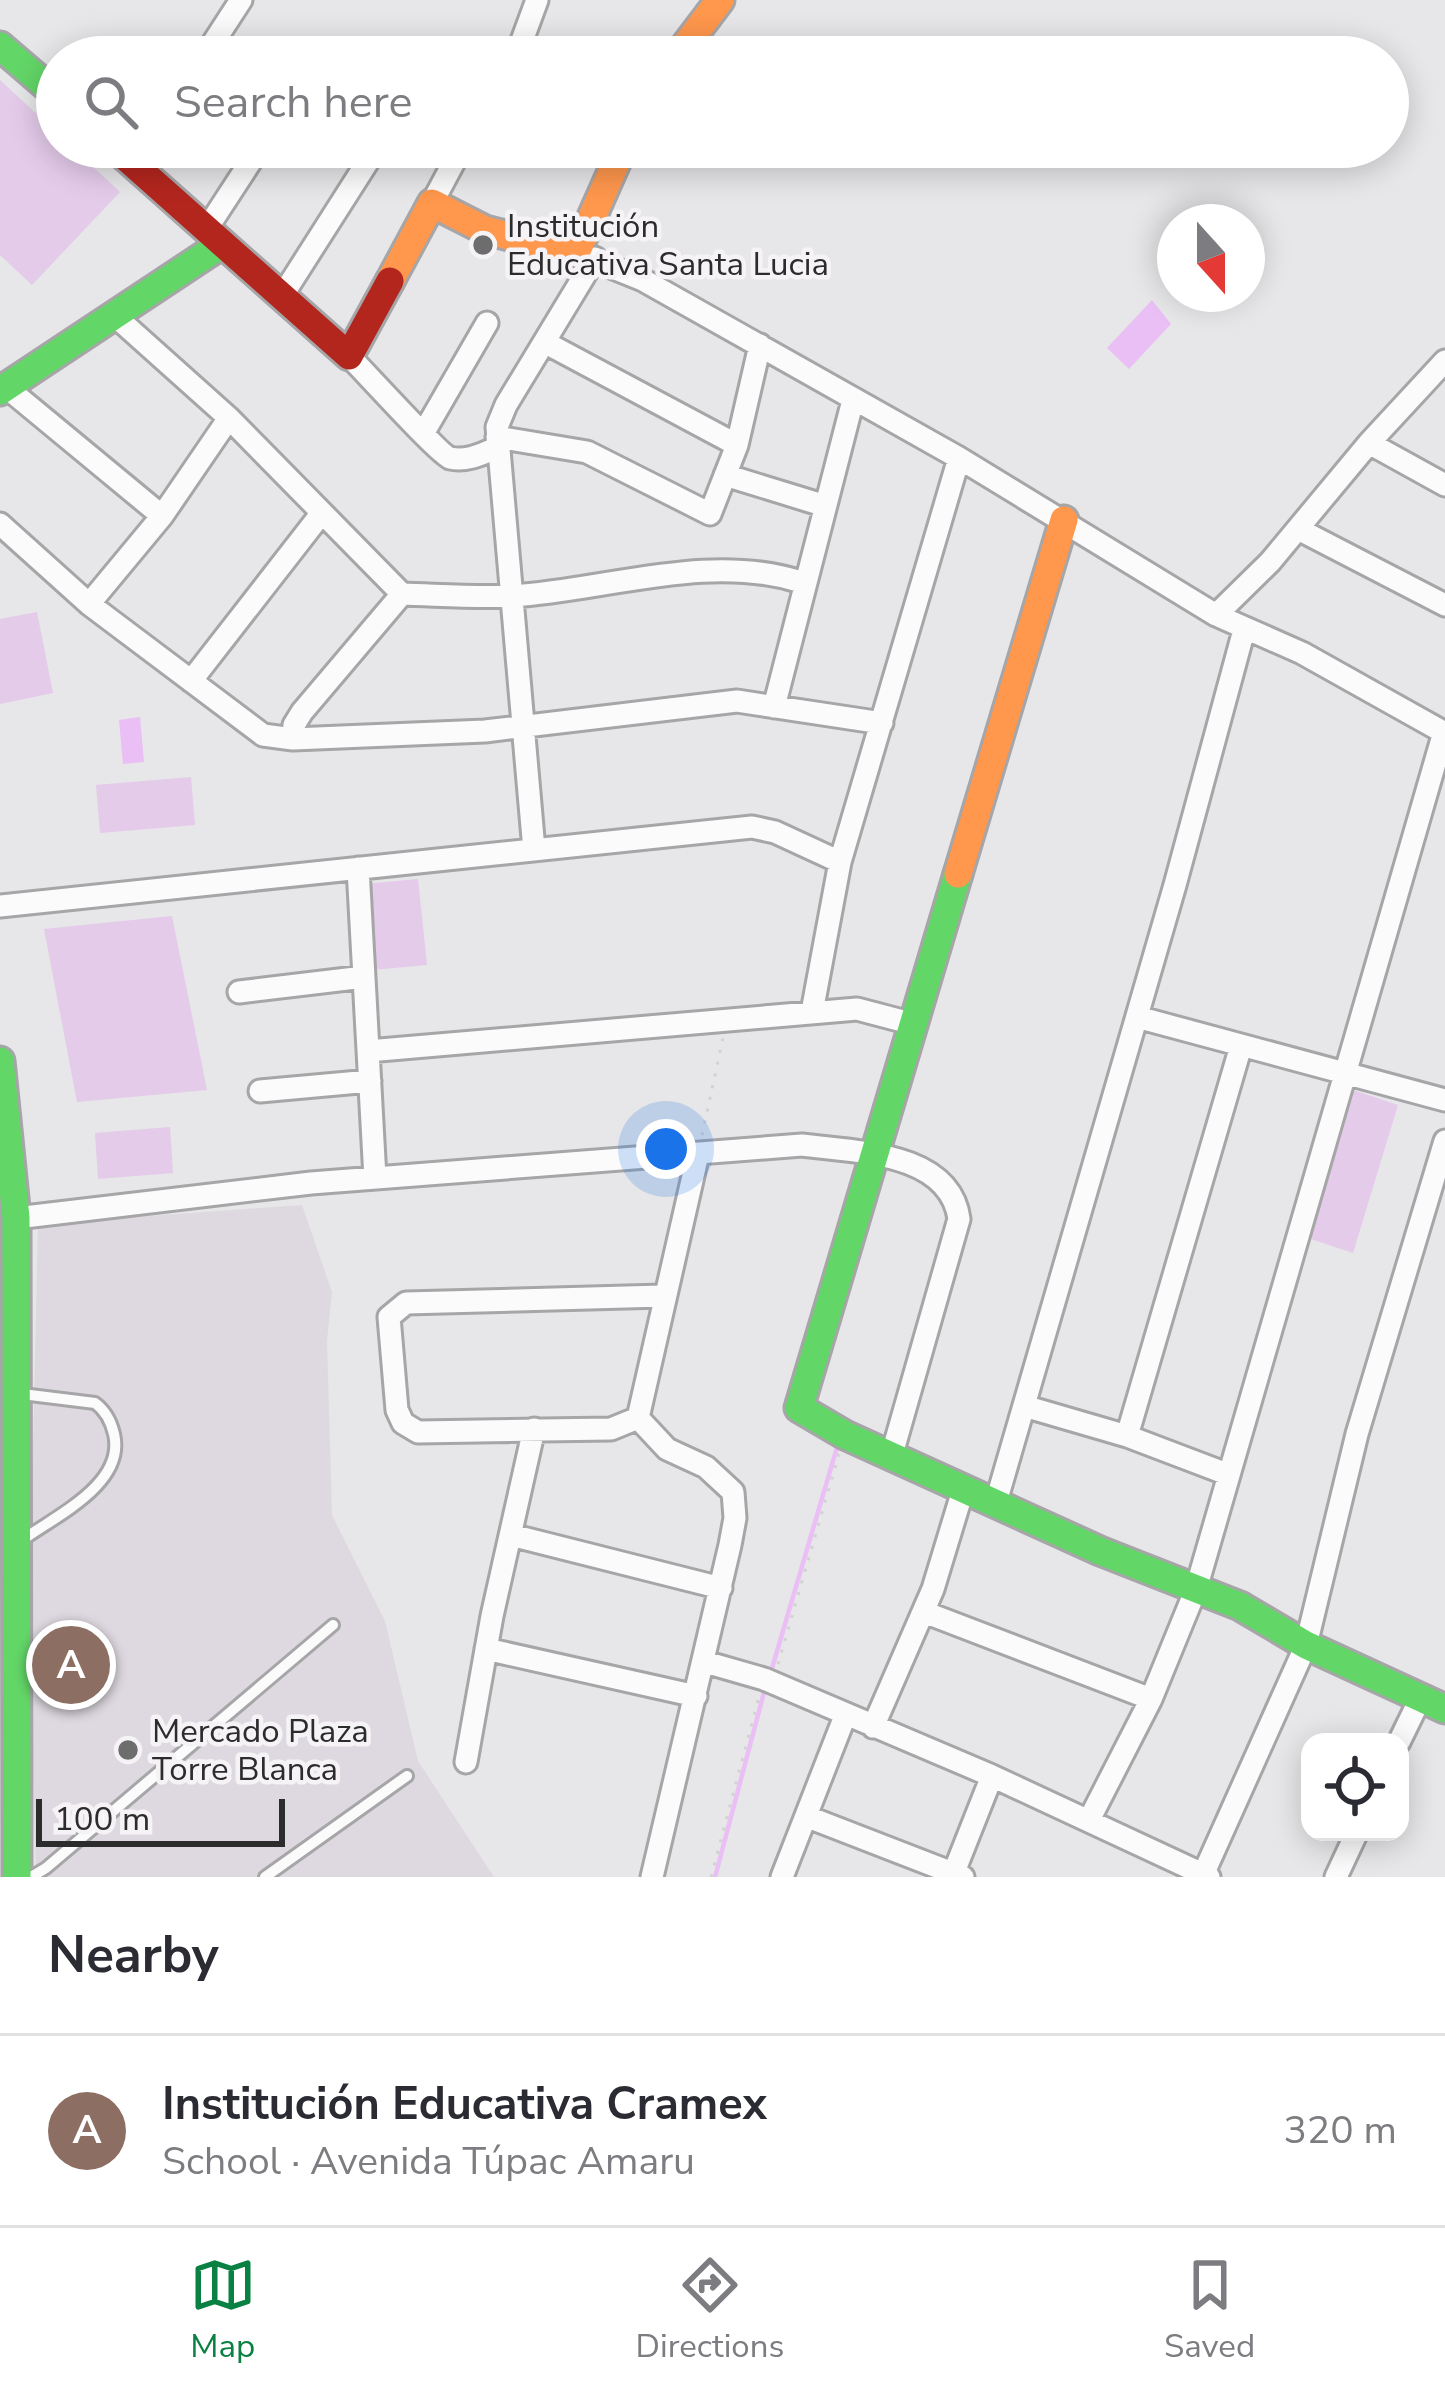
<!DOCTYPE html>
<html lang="en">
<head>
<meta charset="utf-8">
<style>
  body { margin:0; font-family:"Nunito Sans",sans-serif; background:#f7f7f7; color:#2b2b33 }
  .controls { position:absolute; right:36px; bottom:36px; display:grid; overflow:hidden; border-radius:24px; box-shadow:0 6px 30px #0003 }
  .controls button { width:108px; height:108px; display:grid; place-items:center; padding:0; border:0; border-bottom:3px solid #e1e1e2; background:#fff; color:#2b2b33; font:60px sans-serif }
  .compass { position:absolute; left:1157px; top:204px; width:108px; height:108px; border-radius:50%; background:#fff; box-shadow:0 6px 30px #0003; rotate:159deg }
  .scale { position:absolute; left:36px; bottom:30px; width:249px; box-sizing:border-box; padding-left:12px; border:6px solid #2d2c2d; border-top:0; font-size:33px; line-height:42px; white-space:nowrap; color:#2d2c2d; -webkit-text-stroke:9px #f6f3f6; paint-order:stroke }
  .you { position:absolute; left:666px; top:1149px; width:42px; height:42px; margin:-30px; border:9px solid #fff; border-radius:50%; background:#1a73e8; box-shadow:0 0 0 18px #1a73e833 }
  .badge { display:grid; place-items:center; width:78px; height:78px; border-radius:50%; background:#0b8043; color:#fff; font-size:39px; font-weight:700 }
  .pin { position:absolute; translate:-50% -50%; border:6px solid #fff; box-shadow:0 3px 12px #0006 }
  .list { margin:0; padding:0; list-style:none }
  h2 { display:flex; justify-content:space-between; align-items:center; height:156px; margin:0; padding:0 48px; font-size:51px }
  h2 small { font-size:39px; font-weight:400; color:#7c7c81 }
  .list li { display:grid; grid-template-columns:78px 1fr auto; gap:36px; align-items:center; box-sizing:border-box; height:192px; padding:0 48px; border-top:3px solid #e1e1e2 }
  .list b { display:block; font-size:45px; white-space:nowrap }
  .list p { margin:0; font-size:39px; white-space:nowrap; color:#7c7c81 }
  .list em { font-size:39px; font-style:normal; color:#7c7c81 }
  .icon { flex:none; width:66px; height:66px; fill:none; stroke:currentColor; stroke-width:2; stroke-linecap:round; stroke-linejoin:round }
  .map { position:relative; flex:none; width:1445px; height:1877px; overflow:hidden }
  .search { position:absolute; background:#fff; box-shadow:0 6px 30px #0003; left:36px; right:36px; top:36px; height:132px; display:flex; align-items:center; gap:30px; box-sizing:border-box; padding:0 42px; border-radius:66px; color:#7c7c81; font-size:45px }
  .sheet { height:348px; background:#fff }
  nav { display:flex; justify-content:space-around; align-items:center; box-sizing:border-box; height:168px; border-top:3px solid #e1e1e2; background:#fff; font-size:33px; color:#7c7c81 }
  nav a { display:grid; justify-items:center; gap:6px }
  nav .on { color:#0b8043 }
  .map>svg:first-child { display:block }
  .built { fill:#ded9e0 }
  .green { fill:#e4cbea }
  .water { fill:#eabff5 }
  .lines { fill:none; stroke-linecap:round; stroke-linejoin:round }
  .stream { stroke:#eabff5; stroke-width:4.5 }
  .lane-casing { stroke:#a6a5a7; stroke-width:16 }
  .street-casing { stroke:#a6a5a7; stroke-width:27 }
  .fast-casing { stroke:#a6a5a7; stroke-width:33 }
  .slow-casing { stroke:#a6a5a7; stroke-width:33 }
  .jam-casing { stroke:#a6a5a7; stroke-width:33 }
  .path { stroke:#d3d2d3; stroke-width:3; stroke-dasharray:3 9; stroke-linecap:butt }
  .lane { stroke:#fbfbfc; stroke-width:10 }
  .street { stroke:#fbfbfc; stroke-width:21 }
  .fast { stroke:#63d668; stroke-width:27 }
  .slow { stroke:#ff974d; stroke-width:27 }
  .jam { stroke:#b3261e; stroke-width:27 }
  .poi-dot { fill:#6e6d6e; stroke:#f6f3f6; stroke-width:4.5 }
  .labels { text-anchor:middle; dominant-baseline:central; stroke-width:9; stroke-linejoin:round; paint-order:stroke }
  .poi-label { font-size:33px; fill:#2d2c2d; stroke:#f6f3f6; text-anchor:start }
</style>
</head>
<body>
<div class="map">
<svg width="1445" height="1877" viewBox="0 0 1445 1877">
  <rect width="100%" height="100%" fill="#e7e6e8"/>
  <path class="built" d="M302,1205l30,87 -5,49 5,174 53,106 33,140 76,116h-458l-7,-253 9,-400z"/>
  <path class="green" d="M0,80l57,53v14h15l48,45 -88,93 -32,-30z
    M37,612l16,81 -53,11v-85z
    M191,777l4,48 -95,8 -4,-48z
    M418,879l9,86 -55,5 -8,-86z
    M172,916l35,174 -130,12 -33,-173z
    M1350,1089l48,16 -45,148 -45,-15z
    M170,1127l3,46 -75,6 -3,-46z"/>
  <path class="water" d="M1152,300l19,24 -42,45 -22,-21z
    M140,717l4,45 -21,2 -4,-44z"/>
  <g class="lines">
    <path class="stream" d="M770,1675l68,-231
      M715,1877l51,-192"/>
    <defs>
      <path id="lane" d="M21,1541c34,-25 105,-57 93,-107 -3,-13 -8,-23 -19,-31l-73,-9
        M31,1877l15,-9 287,-243
        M265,1877l142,-101"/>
      <path id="street" d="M204,57l37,-57
        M317,57l4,-5
        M516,57l21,-57
        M432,203l30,-56
        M206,230l54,-83
        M576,253l67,27 316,178 257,157 86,38 143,80
        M282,296l95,-149
        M115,316l114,102 173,176c37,1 75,4 111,2 93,-6 194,-43 285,-15
        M546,343l191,102
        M349,356c14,14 91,99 101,102 16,4 32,-4 46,-10
        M6,387l156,129
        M424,432l63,-109
        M497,437l90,15 123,62 27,-69 23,-100
        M1369,443l76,42
        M725,475l91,28
        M0,524l89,80 174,131 30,4 192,-8 252,-30 145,22
        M1298,529l147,76
        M89,604l73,-88 67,-98
        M1216,615l54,-53 99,-119 76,-82
        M191,681l130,-167
        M774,707l79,-307
        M293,739l1,-14 8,-13 100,-118
        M534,850l-37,-423 9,-22 89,-147
        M358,868l17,310
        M0,906l752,-79 23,5 65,30
        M239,992l125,-15
        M812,1012l28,-150 119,-404
        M1137,1017l308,83
        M368,1051l489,-42 57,15
        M260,1091l110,-10
        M16,1218l295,-35 491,-38c55,7 148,7 157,74l-67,235
        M1024,1406l103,30 100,38
        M638,1418l-27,11 -193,3 -15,-9 -6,-13 -8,-93 17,-14 257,-7
        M1127,1436l114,-390
        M996,1502l179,-617 69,-255
        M511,1535l210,53
        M924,1612l227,87
        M486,1649l210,47
        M705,1662l59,17 228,97 217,101
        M873,1727l60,-138 31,-102
        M1399,1742l22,-45
        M466,1762l26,-146 42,-187
        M808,1817l155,60
        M1089,1820l62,-121 45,-110 248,-857
        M652,1877l78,-332 5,-27 -2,-26 -27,-25 -39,-18 -29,-31 60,-264
        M782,1877l63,-161
        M952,1877l40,-101
        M1202,1877l104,-232 51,-211 88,-293
        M1336,1877l21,-45"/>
      <path id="fast" d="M0,46l57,49
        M0,391l222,-147
        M958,874l-159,534 46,27 255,116 140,55 66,39 139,64
        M0,1061l16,157 1,659"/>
      <path id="slow" d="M677,57l43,-57
        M390,281l42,-78 53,27 91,23 47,-106
        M958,874l106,-354"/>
      <path id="jam" d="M114,147l235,209 41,-75"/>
    </defs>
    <use href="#lane" class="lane-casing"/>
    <use href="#street" class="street-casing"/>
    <use href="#fast" class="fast-casing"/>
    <use href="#slow" class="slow-casing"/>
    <use href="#jam" class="jam-casing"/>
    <path class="path" d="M702,1135l21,-97
      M778,1664l61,-210
      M711,1877l48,-180"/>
    <use href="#lane" class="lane"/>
    <use href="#street" class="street"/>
    <use href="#fast" class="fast"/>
    <use href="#slow" class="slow"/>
    <use href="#jam" class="jam"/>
  </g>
  <g class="poi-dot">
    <circle cx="483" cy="245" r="12"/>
    <circle cx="128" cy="1750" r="12"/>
  </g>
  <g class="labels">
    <g class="poi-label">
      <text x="507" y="226">Institución<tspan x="507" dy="38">Educativa Santa Lucia</tspan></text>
      <text x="152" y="1731">Mercado Plaza<tspan x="152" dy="38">Torre Blanca</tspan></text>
    </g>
  </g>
</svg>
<div class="controls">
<button><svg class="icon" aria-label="locate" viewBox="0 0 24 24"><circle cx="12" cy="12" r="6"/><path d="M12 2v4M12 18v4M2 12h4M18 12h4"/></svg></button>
</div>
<svg class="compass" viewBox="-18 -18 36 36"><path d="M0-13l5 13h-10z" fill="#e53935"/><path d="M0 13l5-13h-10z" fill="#7c7c81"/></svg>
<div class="scale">100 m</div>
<div class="you"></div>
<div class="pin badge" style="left:71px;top:1665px;background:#8d6e63">A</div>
<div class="search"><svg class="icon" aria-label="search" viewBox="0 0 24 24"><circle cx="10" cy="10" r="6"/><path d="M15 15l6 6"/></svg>Search here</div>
</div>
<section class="sheet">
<h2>Nearby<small></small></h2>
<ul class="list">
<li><span class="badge" style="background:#8d6e63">A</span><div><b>Institución Educativa Cramex</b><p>School · Avenida Túpac Amaru</p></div><em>320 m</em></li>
</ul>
</section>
<nav>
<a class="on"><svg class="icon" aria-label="map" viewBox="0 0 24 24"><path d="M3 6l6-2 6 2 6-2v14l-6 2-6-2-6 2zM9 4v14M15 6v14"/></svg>Map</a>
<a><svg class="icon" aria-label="directions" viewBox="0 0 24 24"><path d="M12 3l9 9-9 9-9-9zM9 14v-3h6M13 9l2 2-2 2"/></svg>Directions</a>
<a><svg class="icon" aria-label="saved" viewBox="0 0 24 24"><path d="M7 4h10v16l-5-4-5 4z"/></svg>Saved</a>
</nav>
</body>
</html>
